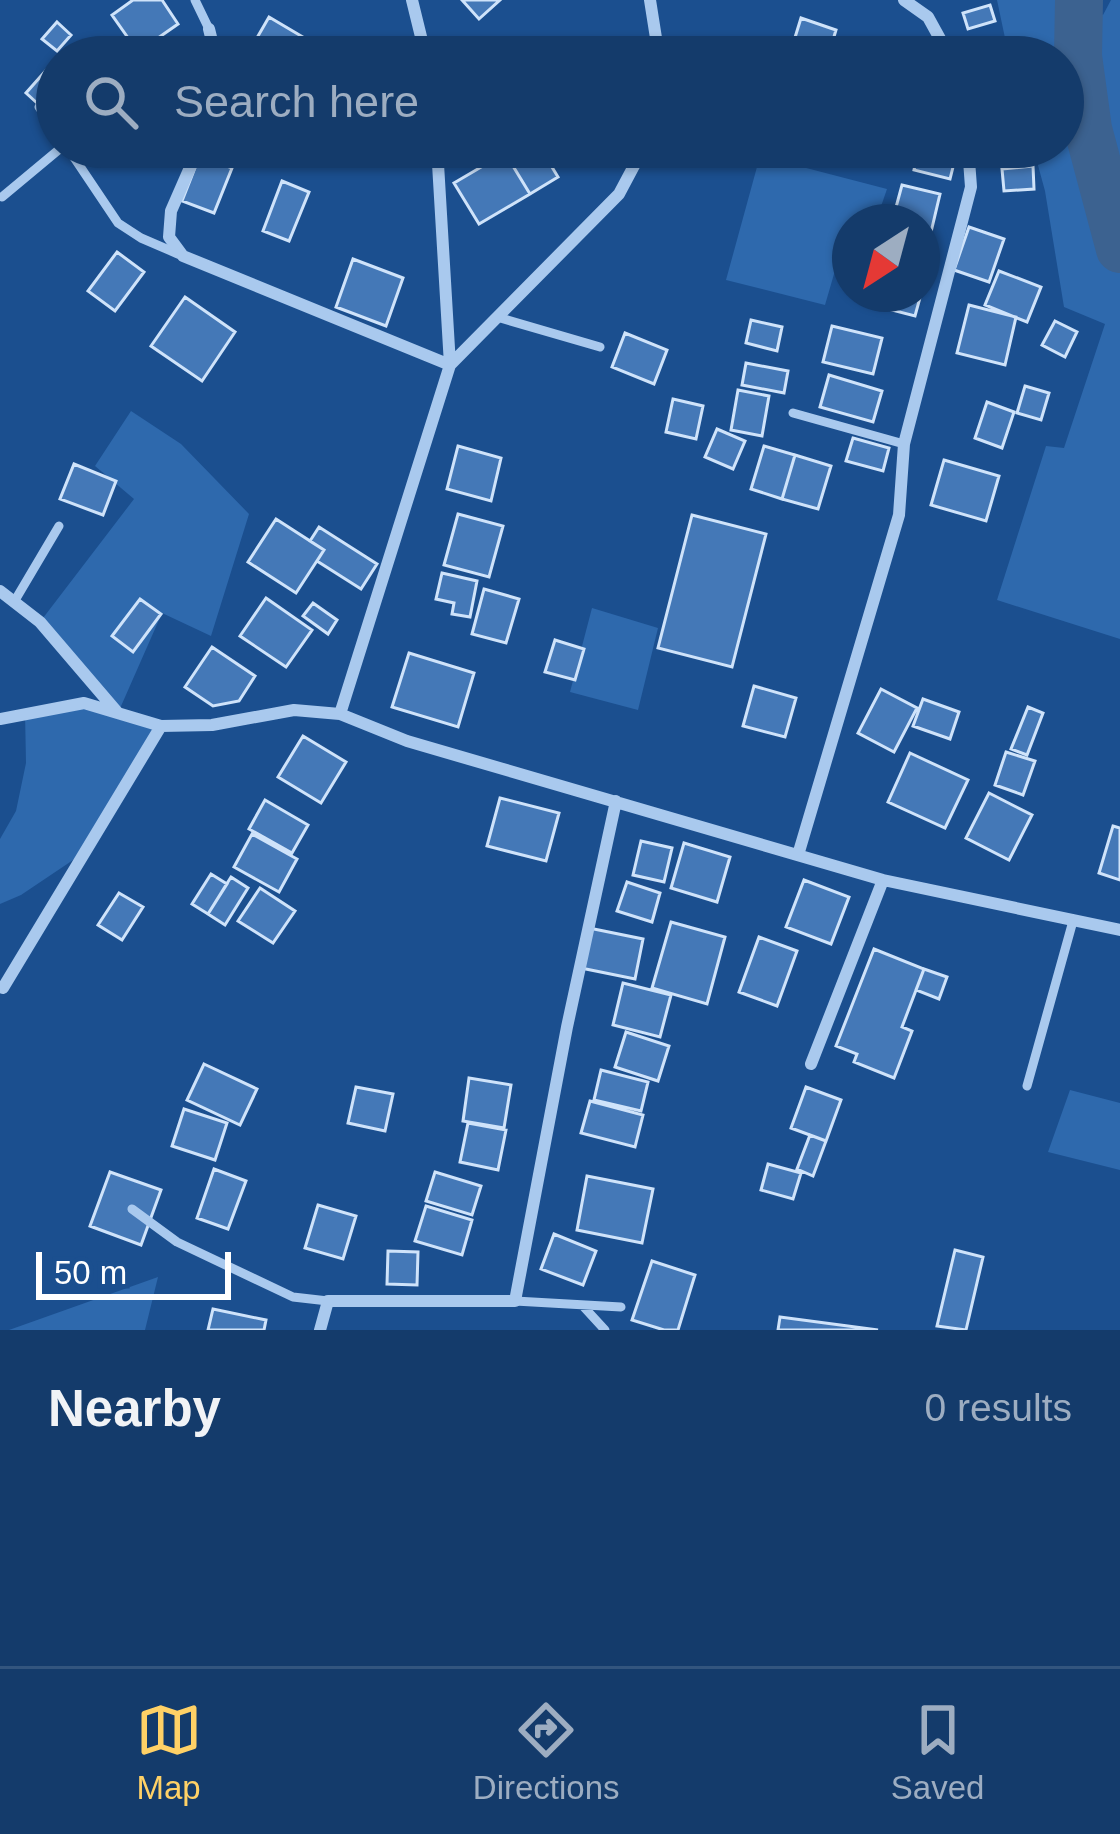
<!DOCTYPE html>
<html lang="en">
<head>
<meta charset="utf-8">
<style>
  body { margin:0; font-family:Arial,sans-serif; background:#1d4271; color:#f1f3f6 }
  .compass { position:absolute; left:832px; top:204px; width:108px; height:108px; border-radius:50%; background:#143b6b; box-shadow:0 3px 9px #0004; rotate:216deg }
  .scale { position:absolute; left:36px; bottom:30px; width:195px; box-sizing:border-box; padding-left:12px; border:6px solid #fff; border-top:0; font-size:33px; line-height:42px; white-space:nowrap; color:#fff; -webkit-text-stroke:9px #1b4f8f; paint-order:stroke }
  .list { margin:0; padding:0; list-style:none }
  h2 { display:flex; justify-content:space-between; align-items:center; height:156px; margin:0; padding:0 48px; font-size:51px }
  h2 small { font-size:39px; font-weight:400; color:#9dadc1 }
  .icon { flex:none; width:66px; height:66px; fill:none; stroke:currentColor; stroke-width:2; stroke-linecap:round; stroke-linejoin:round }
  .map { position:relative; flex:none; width:1120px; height:1330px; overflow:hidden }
  .search { position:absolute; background:#143b6b; box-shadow:0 3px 9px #0004; left:36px; right:36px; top:36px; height:132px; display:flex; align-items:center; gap:30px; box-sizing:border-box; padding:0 42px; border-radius:66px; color:#9dadc1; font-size:45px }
  .sheet { height:336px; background:#143b6b }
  nav { display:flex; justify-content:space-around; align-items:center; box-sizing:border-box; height:168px; border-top:3px solid #33557e; background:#143b6b; font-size:33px; color:#9dadc1 }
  nav a { display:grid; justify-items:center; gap:6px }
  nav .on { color:#ffd166 }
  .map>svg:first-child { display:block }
  .green { fill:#2e69ad }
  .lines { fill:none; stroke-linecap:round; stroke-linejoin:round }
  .river { stroke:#3c6290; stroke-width:48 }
  .building { fill:#4478b7; stroke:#cfe3fa; stroke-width:3 }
  .lane { stroke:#a9c9ee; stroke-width:9 }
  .street { stroke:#a9c9ee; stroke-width:12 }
</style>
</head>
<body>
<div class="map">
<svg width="1120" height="1330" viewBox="0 0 1120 1330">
  <rect width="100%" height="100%" fill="#1b4f8f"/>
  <path class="green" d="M997,0h82l24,15 8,-15h9v639l-123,-39 49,-154 18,2 41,-124 -41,-17 -19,-116 -12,-44h30v-90h-54z
    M760,156l127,33 -11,32 -26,-2 -25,86 -99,-25z
    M131,411l50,33 68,70 -38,122 -49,-23 -44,100 43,13 -76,126 -64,43 -21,9v-65l16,-28 10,-48 -1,-51 59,-9 31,10 -75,-91 94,-123 -39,-33z
    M592,608l66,20 -20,82 -68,-18z
    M1070,1090l50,13v67l-72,-18z
    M158,1277l-13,53h-136z"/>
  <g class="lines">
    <path class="river" d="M1079,0l-1,56 10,73 32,120"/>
  </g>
  <path class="building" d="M133,0h29l16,24 -40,28 -26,-37z
    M462,0h38l-21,19z
    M990,5l5,16 -27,8 -5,-16z
    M269,17l49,29 -7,11h-65z
    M801,18l35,12 -8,27h-39z
    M57,22l14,13 -14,16 -15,-12z
    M57,58v63l-31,-28z
    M919,147h39l-8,32 -36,-9z
    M985,147h39l1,6 -38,7z
    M541,149l17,28 -28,17 -17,-28z
    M505,153l25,41 -51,30 -25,-41z
    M200,155l32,13 -18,45 -32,-12z
    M1033,166l1,23 -30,2 -2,-22z
    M282,181l27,11 -20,49 -26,-10z
    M902,185l38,9 -9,38 -9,-2v-8h-30z
    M969,227l35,12 -15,43 -35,-12z
    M117,252l27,20 -29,39 -27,-20z
    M353,259l50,19 -17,48 -50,-19z
    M999,271l42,16 -14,35 -42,-17z
    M883,294h38l-6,22 -35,-9z
    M185,297l50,35 -33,49 -51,-35z
    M969,305l47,12 -11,48 -48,-12z
    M751,320l31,7 -5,24 -31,-8z
    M1055,321l22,11 -12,25 -23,-12z
    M832,326l50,12 -9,36 -50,-12z
    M625,333l42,17 -13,34 -42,-17z
    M746,363l42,8 -4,22 -42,-8z
    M829,375l53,16 -9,31 -53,-15z
    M1025,386l24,7 -8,27 -24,-7z
    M738,390l31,6 -7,40 -31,-6z
    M673,399l30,7 -7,33 -30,-7z
    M987,402l27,10 -12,36 -27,-10z
    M717,429l28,12 -12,28 -28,-12z
    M853,438l36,10 -6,23 -37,-10z
    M458,446l43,12 -10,43 -44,-12z
    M764,446l31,9 -13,44 -31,-10z
    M795,455l36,11 -13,43 -36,-10z
    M944,460l55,16 -13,45 -55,-16z
    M74,464l42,17 -13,34 -43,-16z
    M458,514l45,12 -14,51 -45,-12z
    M692,515l74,19 -34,133 -74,-19z
    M276,519l48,31 -28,43 -48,-31z
    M319,527l58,37 -16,25 -44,-28 7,-11 -14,-9z
    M442,573l35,8 -7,36 -18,-3 2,-11 -18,-4z
    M484,589l35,10 -13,44 -34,-9z
    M266,598l46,32 -26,37 -46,-31z
    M140,599l21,15 -28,38 -21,-16z
    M313,603l24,17 -9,14 -25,-18z
    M555,640l29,9 -9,31 -30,-8z
    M212,647l43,29 -16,25 -26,5 -28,-19z
    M409,653l65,20 -16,54 -66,-20z
    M754,686l42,12 -11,39 -42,-11z
    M881,689l36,19 -23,44 -36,-19z
    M923,699l36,13 -9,27 -37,-13z
    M1028,707l15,6 -16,42 -16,-6z
    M303,736l43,26 -25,41 -43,-26z
    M1006,752l29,9 -12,34 -28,-10z
    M910,753l58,27 -23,48 -57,-26z
    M989,793l43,22 -23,45 -43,-22z
    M500,798l59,15 -13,48 -59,-15z
    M265,800l43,25 -16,28 -43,-24z
    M1113,826l7,2v52l-21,-7z
    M252,834l45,25 -18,33 -45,-25z
    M641,841l31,7 -8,34 -31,-7z
    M684,843l46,14 -13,45 -46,-14z
    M211,874l16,10 -19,30 -16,-10z
    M231,877l17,11 -23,37 -17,-11z
    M804,880l45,17 -18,47 -45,-17z
    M627,882l33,11 -8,29 -35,-11z
    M260,888l35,23 -22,32 -35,-22z
    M119,893l24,14 -21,33 -24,-15z
    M671,922l54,15 -18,67 -55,-16z
    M589,928l54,11 -8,40 -54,-11z
    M759,937l38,14 -20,55 -38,-14z
    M874,949l50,20 -22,58 10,4 -18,47 -40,-16 3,-8 -21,-8z
    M924,969l23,8 -8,22 -23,-9z
    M623,983l48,12 -11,42 -47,-12z
    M626,1032l43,14 -11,35 -43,-14z
    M204,1064l53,25 -17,36 -53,-25z
    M601,1070l47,12 -7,29 -47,-11z
    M469,1078l42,7 -7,43 -41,-7z
    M356,1087l37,7 -8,37 -37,-8z
    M806,1087l35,13 -15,41 -35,-13z
    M590,1101l53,14 -8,32 -54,-14z
    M184,1109l43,14 -12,37 -43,-14z
    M468,1123l38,7 -8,40 -38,-8z
    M810,1135l16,6 -13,35 -16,-7z
    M768,1164l33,9 -8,26 -32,-9z
    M214,1169l32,12 -18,48 -31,-11z
    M110,1172l51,18 -20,55 -51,-19z
    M435,1172l46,14 -9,29 -46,-14z
    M587,1176l66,13 -11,54 -65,-13z
    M318,1205l38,11 -13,43 -38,-11z
    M426,1206l46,14 -10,35 -47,-14z
    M554,1234l42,17 -13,34 -42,-16z
    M955,1250l28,7 -17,73 -29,-4z
    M388,1251l30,1 -1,33 -30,-1z
    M652,1261l43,14 -17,55h-14l-32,-10z
    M213,1309l53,11 -2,10h-56z
    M780,1317l98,13h-100z"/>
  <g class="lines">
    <path class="lane" d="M195,0l14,29
      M39,107l18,26
      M67,147l51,76 23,15 37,16
      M2,197l60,-50
      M497,317l103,30
      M793,413l111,31
      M14,602l45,-76
      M1027,1086l46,-165
      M132,1209l45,33 116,55 35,4
      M515,1301l106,6
      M582,1305l23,25"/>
    <path class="street" d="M412,0l14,57
      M650,0l9,57
      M904,0l24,17 22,40
      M209,29l7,28
      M199,147l-28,64 -2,26 14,19 267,109 169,-171 25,-47
      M0,591l40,31 77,90
      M340,714l110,-349 -13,-218
      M0,719l84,-16 77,23 51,-1 82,-15 46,4 67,27 476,139 237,50
      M798,855l101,-340 5,-71 67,-257 -3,-40
      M3,988l158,-262
      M811,1064l72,-184
      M320,1330l8,-29h187l52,-274 49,-226"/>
  </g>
</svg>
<svg class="compass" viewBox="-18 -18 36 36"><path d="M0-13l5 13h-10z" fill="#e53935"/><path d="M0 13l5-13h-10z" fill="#9dadc1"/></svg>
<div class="scale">50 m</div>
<div class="search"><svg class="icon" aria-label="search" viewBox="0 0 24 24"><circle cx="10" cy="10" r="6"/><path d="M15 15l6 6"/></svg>Search here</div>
</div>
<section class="sheet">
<h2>Nearby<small>0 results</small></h2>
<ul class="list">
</ul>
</section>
<nav>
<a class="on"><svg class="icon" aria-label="map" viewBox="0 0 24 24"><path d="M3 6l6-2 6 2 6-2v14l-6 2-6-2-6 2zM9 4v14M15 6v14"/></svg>Map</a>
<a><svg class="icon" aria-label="directions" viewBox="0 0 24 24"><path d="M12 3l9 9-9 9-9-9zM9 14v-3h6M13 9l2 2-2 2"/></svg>Directions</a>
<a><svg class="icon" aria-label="saved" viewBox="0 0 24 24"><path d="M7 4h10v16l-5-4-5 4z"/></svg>Saved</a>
</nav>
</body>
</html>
